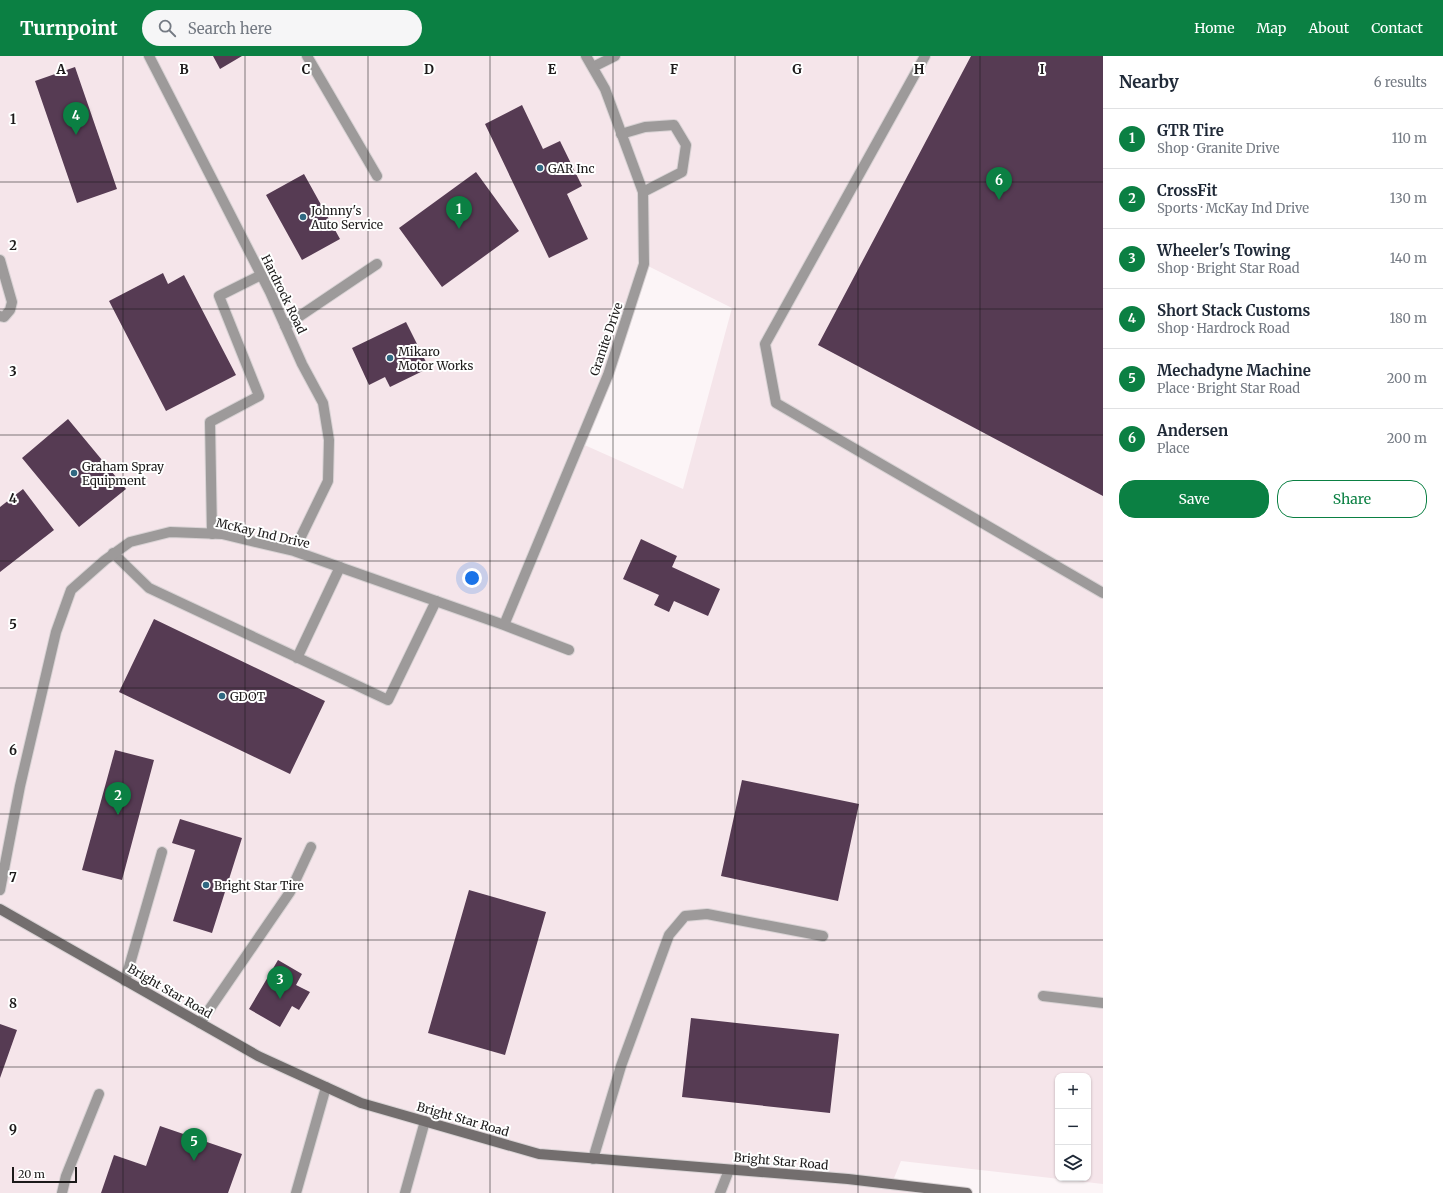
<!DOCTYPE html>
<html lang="en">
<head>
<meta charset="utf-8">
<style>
  body { margin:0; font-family:Merriweather,serif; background:#f6f6f7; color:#1f2937 }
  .controls { position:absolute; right:12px; bottom:12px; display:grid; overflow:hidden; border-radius:8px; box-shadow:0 1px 3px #0004 }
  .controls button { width:36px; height:36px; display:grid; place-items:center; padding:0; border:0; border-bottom:1px solid #e0e1e3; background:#fff; color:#1f2937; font:20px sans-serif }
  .scale { position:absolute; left:12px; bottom:10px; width:65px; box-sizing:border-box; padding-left:4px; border:2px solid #1c1a1a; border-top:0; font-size:11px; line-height:14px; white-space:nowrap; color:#1c1a1a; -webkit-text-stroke:3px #fff; paint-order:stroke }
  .you { position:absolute; left:472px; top:522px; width:14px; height:14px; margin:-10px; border:3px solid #fff; border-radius:50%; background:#1a73e8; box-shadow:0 0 0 6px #1a73e833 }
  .badge { display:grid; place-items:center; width:26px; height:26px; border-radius:50%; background:#0b8043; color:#fff; font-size:13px; font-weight:700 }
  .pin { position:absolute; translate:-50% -33px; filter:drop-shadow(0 1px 2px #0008) }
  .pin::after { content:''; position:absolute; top:21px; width:14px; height:12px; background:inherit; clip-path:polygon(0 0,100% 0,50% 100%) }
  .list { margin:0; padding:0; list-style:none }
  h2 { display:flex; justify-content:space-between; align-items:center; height:52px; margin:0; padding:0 16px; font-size:17px }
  h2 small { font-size:13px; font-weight:400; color:#747a83 }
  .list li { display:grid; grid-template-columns:26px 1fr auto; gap:12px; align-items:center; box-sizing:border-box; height:60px; padding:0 16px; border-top:1px solid #e0e1e3 }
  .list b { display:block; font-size:15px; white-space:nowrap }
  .list p { margin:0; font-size:13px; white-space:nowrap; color:#747a83 }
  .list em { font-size:13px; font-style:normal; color:#747a83 }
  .actions { display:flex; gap:8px; padding:12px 16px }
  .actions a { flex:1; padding:9px 0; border:1px solid #0b8043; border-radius:16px; text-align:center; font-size:14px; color:#0b8043 }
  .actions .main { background:#0b8043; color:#fff }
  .icon { flex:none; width:22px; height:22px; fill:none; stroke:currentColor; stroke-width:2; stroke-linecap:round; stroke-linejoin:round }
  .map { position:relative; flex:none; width:1103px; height:1137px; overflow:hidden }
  header { display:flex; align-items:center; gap:24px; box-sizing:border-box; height:56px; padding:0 20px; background:#0b8043; color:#fff }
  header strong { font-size:19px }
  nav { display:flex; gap:22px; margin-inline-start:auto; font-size:14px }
  .search { width:280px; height:36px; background:#f6f6f7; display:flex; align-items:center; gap:10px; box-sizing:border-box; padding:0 14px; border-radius:22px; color:#747a83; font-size:15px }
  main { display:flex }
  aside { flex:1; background:#fff }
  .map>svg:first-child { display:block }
  .built { fill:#f5e5ea; fill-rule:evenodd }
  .building { fill:#563b53 }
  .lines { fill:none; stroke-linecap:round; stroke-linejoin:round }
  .lane-casing { stroke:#d8d2d4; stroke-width:12 }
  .street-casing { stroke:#d8d2d4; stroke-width:12 }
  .secondary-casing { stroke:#d8d2d4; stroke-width:12 }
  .lane { stroke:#9d9a9a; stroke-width:10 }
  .street { stroke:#9d9a9a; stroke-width:10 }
  .secondary { stroke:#736e6e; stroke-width:10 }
  .grid { fill:none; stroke:#1c1a1a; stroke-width:1; stroke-opacity:0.55 }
  .poi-dot { fill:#306882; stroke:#fff; stroke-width:1.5 }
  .labels { text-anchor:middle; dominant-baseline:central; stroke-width:4; stroke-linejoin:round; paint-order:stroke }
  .poi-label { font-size:12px; fill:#1c1a1a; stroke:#fff; text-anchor:start }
  .street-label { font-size:12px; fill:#1c1a1a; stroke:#fff }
  .grid-label { font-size:13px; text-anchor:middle; font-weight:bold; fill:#1c1a1a; stroke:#fff; stroke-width:4; stroke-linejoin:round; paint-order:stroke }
</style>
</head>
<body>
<header>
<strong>Turnpoint</strong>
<div class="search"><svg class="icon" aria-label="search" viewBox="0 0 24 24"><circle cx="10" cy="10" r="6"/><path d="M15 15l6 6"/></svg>Search here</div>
<nav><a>Home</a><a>Map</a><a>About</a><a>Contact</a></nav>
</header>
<main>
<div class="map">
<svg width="1103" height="1137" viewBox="0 0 1103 1137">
  <rect width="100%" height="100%" fill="#fcf5f7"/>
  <path class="built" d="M0,0h1103v1128l-202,-23 -9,22 75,10h-967zM644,208l88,44 -49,181 -103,-46zM1058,1020h30v102h-30z"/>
  <path class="building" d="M213,0h29l-22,13z
    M971,0h132v440l-285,-151z
    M75,11l42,122 -40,14 -42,-122z
    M522,49l21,44 17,-8 22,45 -15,8 21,45 -39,19 -64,-134z
    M476,116l43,59 -77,56 -43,-59z
    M304,118l36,65 -38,21 -36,-65z
    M163,217l5,11 16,-9 52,100 -70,36 -57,-110z
    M406,266l23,46 -39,19 -5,-10 -16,8 -17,-37z
    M68,363l58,70 -47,38 -57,-69z
    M23,433l31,41 -54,42v-65z
    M641,483l36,17 -5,11 48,22 -12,27 -34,-15 -5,11 -15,-7 5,-10 -36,-16z
    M154,563l171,82 -35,73 -171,-82z
    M115,694l39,10 -32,120 -40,-10z
    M742,724l117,24 -21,97 -117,-25z
    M180,763l62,19 -30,95 -39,-12 22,-71 -23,-7z
    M469,834l77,22 -41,143 -77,-22z
    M278,904l24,14 -6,11 14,7 -11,18 -7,-4 -12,21 -31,-18z
    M691,962l148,16 -9,79 -148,-16z
    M0,968l17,6 -17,48z
    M160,1070l82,28 -14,39h-127l13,-38 32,11z"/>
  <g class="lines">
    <defs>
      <path id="lane" d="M307,0l70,120
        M925,0l-160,288 11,59 327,190
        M593,11l22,-11
        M621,78l24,-7 29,-2 12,20 -4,27 -39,20
        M0,204l12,42 -2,8 -6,7 -4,-1
        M285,270l92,-62
        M212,478l-2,-112 49,-26 -40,-100 42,-21
        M113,497l36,35 239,112 48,-99
        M297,602l43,-91
        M125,925l37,-129
        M1043,940l60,7
        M200,967l90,-131 21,-45
        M593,1103l28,-93 48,-131 16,-19 22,-2 116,22
        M62,1137l4,-17 33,-82
        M296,1137l30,-106
        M405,1137l20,-72
        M720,1137l9,-23"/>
      <path id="street" d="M149,0l121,236 32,72 21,39 6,37 -1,41 -34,70
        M504,569l104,-250 36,-111 -1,-72 -38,-103 -19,-33
        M0,834l20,-104 36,-154 15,-42 34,-30 25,-18 40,-10 52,2 72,17 210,74 65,25"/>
      <path id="secondary" d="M0,853l258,147 103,47 178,51 309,25 119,14"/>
    </defs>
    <use href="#lane" class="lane-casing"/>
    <use href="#street" class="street-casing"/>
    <use href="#secondary" class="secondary-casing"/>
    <use href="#lane" class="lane"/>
    <use href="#street" class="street"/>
    <use href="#secondary" class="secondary"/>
  </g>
  <path class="grid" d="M123,0v1137M245,0v1137M368,0v1137M490,0v1137M613,0v1137M735,0v1137M858,0v1137M980,0v1137M0,126h1103M0,253h1103M0,379h1103M0,505h1103M0,632h1103M0,758h1103M0,884h1103M0,1011h1103"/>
  <g class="poi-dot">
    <circle cx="540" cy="112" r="4"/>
    <circle cx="303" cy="161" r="4"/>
    <circle cx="390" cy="302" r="4"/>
    <circle cx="74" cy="417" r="4"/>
    <circle cx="222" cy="640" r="4"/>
    <circle cx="206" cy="829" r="4"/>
  </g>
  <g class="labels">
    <g class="poi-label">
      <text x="548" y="112">GAR Inc</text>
      <text x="311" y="154">Johnny's<tspan x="311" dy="14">Auto Service</tspan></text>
      <text x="398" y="295">Mikaro<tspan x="398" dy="14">Motor Works</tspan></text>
      <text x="82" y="410">Graham Spray<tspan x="82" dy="14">Equipment</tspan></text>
      <text x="230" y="640">GDOT</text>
      <text x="214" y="829">Bright Star Tire</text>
    </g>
    <g class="street-label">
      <text transform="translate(284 238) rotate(64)">Hardrock Road</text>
      <text transform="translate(606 283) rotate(-71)">Granite Drive</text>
      <text transform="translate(263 477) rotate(13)">McKay Ind Drive</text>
      <text transform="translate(170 935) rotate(30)">Bright Star Road</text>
      <text transform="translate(463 1063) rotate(16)">Bright Star Road</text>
      <text transform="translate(781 1105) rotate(5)">Bright Star Road</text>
    </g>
  </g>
  <g class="grid-label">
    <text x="61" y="18">A</text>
    <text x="184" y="18">B</text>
    <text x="306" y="18">C</text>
    <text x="429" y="18">D</text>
    <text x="552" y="18">E</text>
    <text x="674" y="18">F</text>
    <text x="797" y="18">G</text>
    <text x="919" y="18">H</text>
    <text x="1042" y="18">I</text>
    <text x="13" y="68">1</text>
    <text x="13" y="194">2</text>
    <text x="13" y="320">3</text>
    <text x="13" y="447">4</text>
    <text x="13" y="573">5</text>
    <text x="13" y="699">6</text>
    <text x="13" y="826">7</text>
    <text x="13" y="952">8</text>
    <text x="13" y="1078">9</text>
  </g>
</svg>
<div class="controls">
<button>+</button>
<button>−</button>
<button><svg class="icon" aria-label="layers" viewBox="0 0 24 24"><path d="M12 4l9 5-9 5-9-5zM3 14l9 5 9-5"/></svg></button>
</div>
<div class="scale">20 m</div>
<div class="you"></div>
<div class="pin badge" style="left:459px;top:173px">1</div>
<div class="pin badge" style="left:118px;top:759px">2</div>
<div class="pin badge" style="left:280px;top:943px">3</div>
<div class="pin badge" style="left:76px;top:79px">4</div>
<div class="pin badge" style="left:194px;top:1105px">5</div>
<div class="pin badge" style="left:999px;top:144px">6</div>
</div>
<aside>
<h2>Nearby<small>6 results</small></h2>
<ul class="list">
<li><span class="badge">1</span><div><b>GTR Tire</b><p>Shop · Granite Drive</p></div><em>110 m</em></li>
<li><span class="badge">2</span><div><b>CrossFit</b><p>Sports · McKay Ind Drive</p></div><em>130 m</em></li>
<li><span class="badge">3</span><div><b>Wheeler's Towing</b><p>Shop · Bright Star Road</p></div><em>140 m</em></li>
<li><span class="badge">4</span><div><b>Short Stack Customs</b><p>Shop · Hardrock Road</p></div><em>180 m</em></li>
<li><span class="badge">5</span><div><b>Mechadyne Machine</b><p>Place · Bright Star Road</p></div><em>200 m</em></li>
<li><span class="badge">6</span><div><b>Andersen</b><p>Place</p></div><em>200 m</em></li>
</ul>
<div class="actions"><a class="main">Save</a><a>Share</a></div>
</aside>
</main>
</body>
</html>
